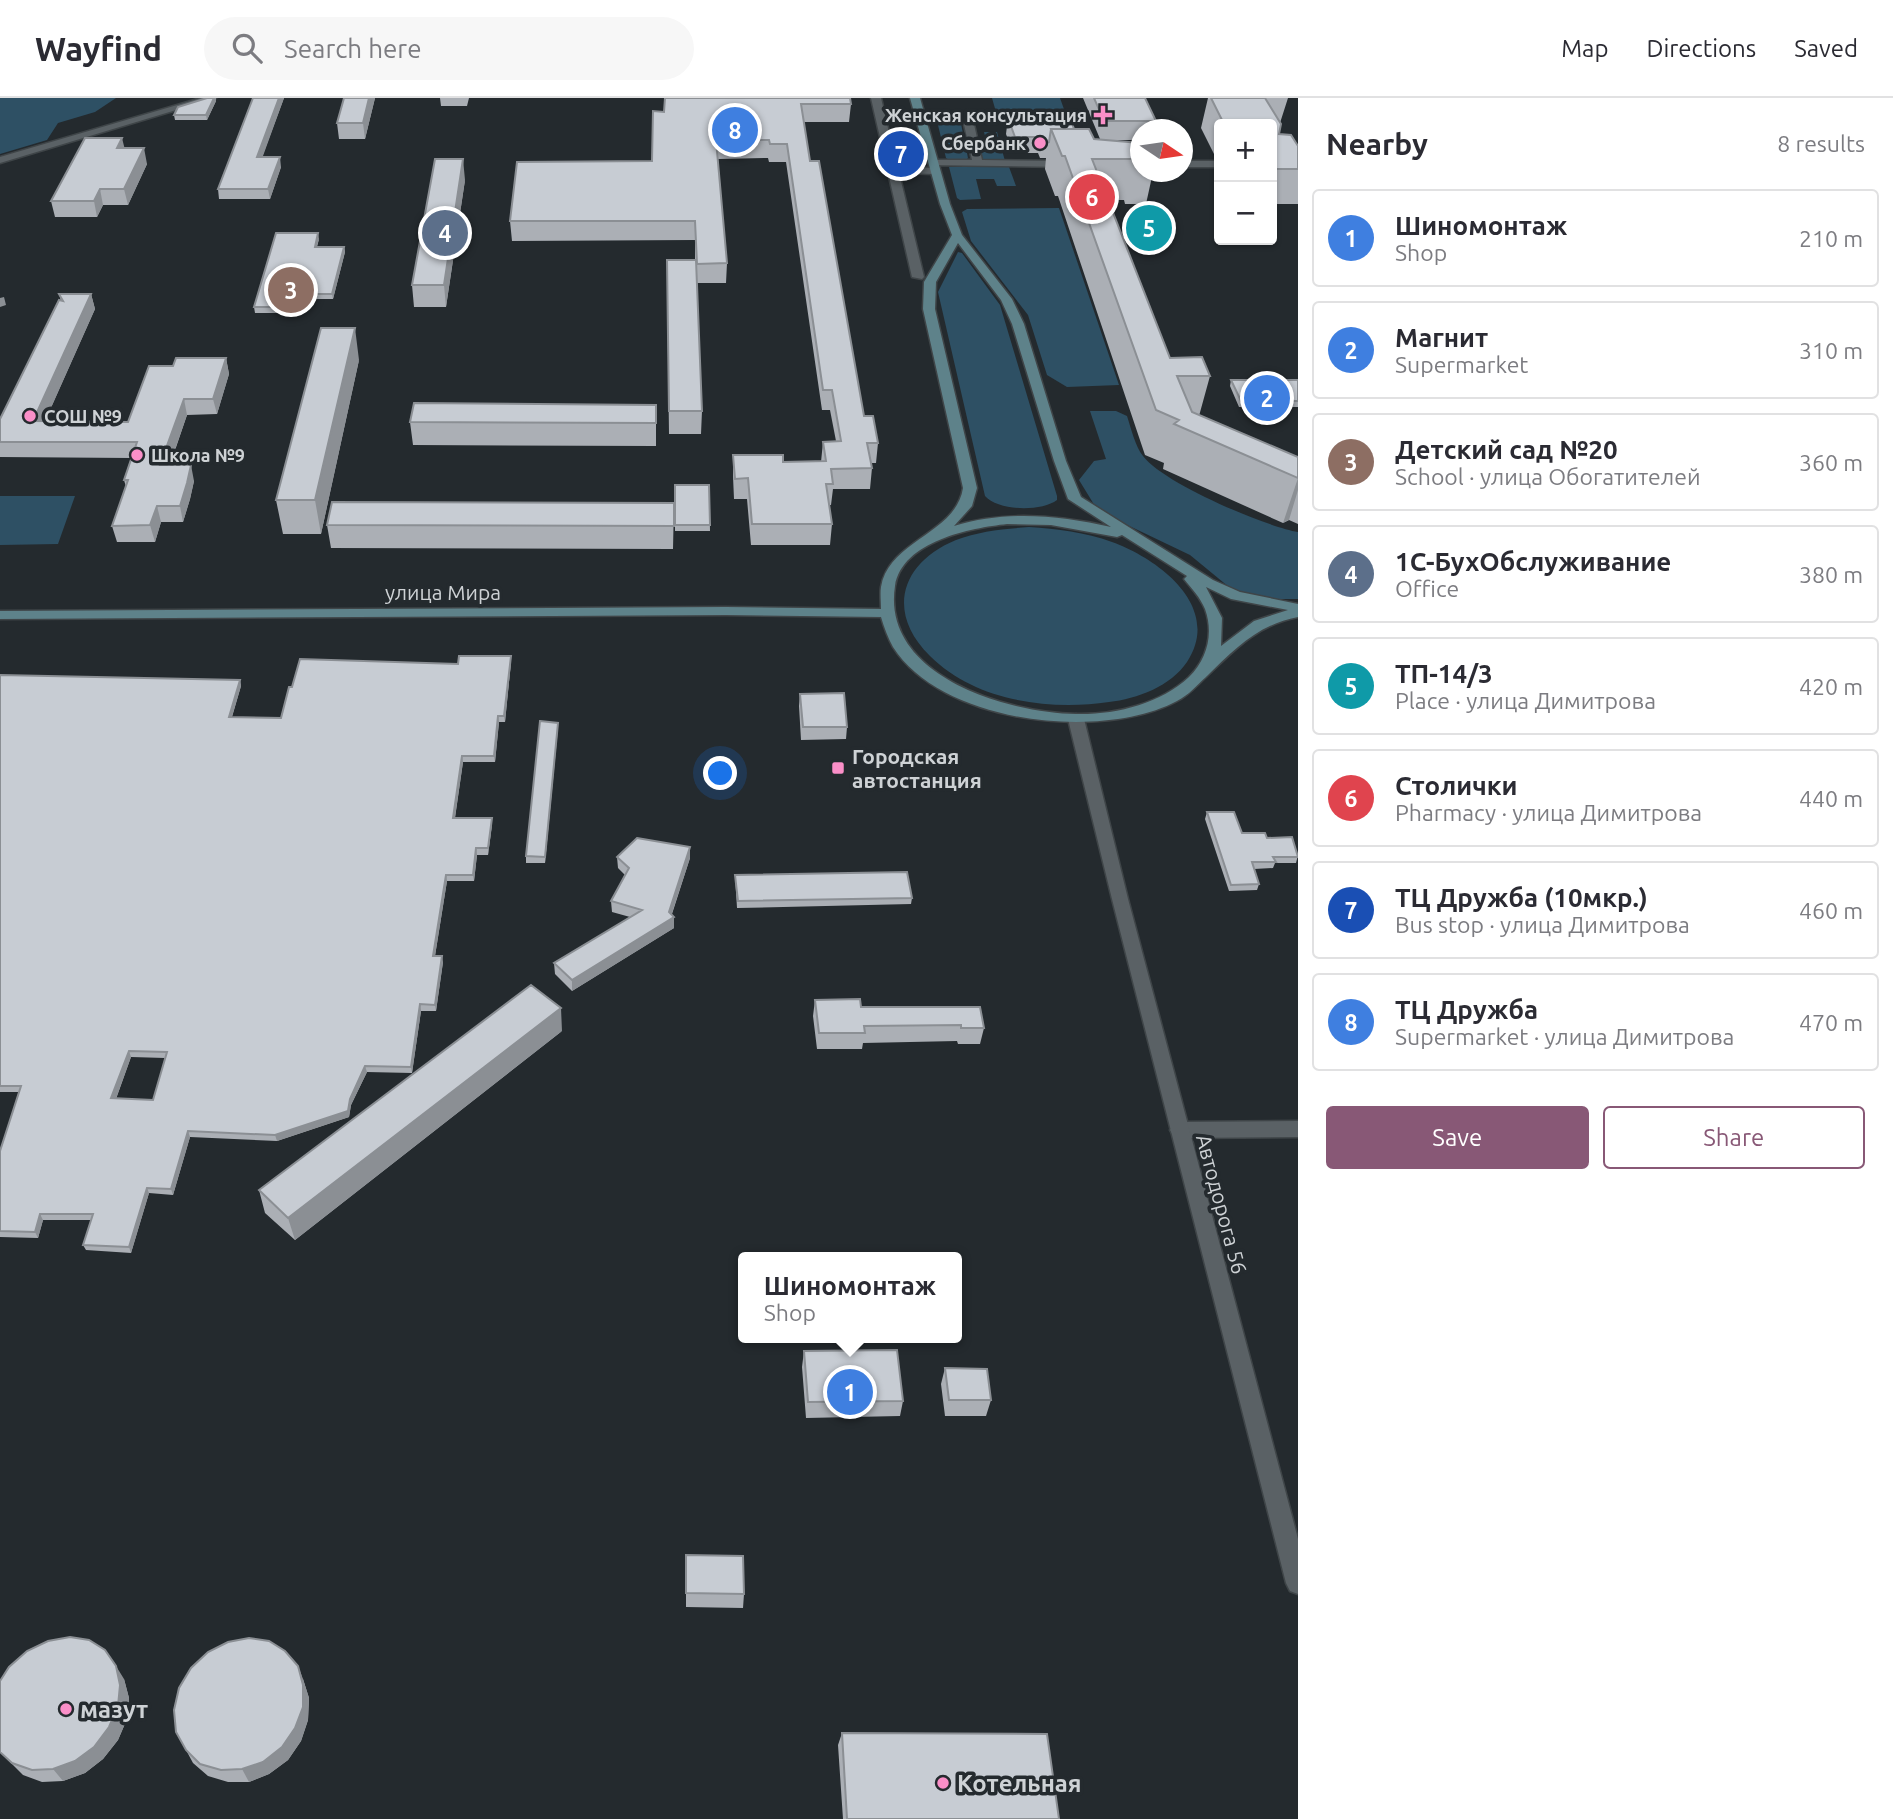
<!DOCTYPE html>
<html lang="en">
<head>
<meta charset="utf-8">
<style>
  body { margin:0; font-family:Ubuntu,sans-serif; background:#f7f7f7; color:#2b2b33 }
  .controls { position:absolute; right:21px; top:21px; display:grid; overflow:hidden; border-radius:7px; box-shadow:0 2px 5px #0004 }
  .controls button { width:63px; height:63px; display:grid; place-items:center; padding:0; border:0; border-bottom:2px solid #e1e1e2; background:#fff; color:#2b2b33; font:35px sans-serif }
  .compass { position:absolute; left:1130px; top:21px; width:63px; height:63px; border-radius:50%; background:#fff; box-shadow:0 2px 5px #0004; rotate:103deg }
  .you { position:absolute; left:721px; top:676px; width:24px; height:24px; margin:-18px; border:5px solid #fff; border-radius:50%; background:#1a73e8; box-shadow:0 0 0 10px #1a73e833 }
  .badge { display:grid; place-items:center; width:46px; height:46px; border-radius:50%; background:#885876; color:#fff; font-size:23px; font-weight:700 }
  .pin { position:absolute; translate:-50% -50%; border:4px solid #fff; box-shadow:0 2px 7px #0006 }
  .popup { position:absolute; left:738px; top:1154px; width:224px; height:91px; box-sizing:border-box; display:grid; place-content:center; border-radius:7px; background:#fff; filter:drop-shadow(0 2px 5px #0005); font-size:23px; white-space:nowrap; color:#7c7c81 }
  .popup b { font-size:26px; color:#2b2b33 }
  .popup::after { content:''; position:absolute; left:50%; top:100%; margin-left:-14px; border:14px solid transparent; border-top-color:#fff }
  .list { margin:0; padding:0; list-style:none }
  h2 { display:flex; justify-content:space-between; align-items:center; height:91px; margin:0; padding:0 28px; font-size:30px }
  h2 small { font-size:23px; font-weight:400; color:#7c7c81 }
  .list li { display:grid; grid-template-columns:46px 1fr auto; gap:21px; align-items:center; box-sizing:border-box; height:98px; margin:0 14px 14px; padding:0 14px; border:2px solid #e1e1e2; border-radius:7px }
  .list b { display:block; font-size:26px; white-space:nowrap }
  .list p { margin:0; font-size:23px; white-space:nowrap; color:#7c7c81 }
  .list em { font-size:23px; font-style:normal; color:#7c7c81 }
  .actions { display:flex; gap:14px; padding:21px 28px }
  .actions a { flex:1; padding:16px 0; border:2px solid #885876; border-radius:7px; text-align:center; font-size:24px; color:#885876 }
  .actions .main { background:#885876; color:#fff }
  .icon { flex:none; width:38px; height:38px; fill:none; stroke:currentColor; stroke-width:2; stroke-linecap:round; stroke-linejoin:round }
  .map { position:relative; flex:none; width:1298px; height:1721px; overflow:hidden }
  header { display:flex; align-items:center; gap:42px; box-sizing:border-box; height:98px; padding:0 35px; background:#fff; border-bottom:2px solid #e1e1e2 }
  header strong { font-size:33px }
  nav { display:flex; gap:38px; margin-inline-start:auto; font-size:24px }
  .search { width:490px; height:63px; background:#f7f7f7; display:flex; align-items:center; gap:18px; box-sizing:border-box; padding:0 24px; border-radius:38px; color:#7c7c81; font-size:26px }
  main { display:flex }
  aside { flex:1; background:#fff }
  .map>svg:first-child { display:block }
  .green { fill:#2e5064 }
  .lines { fill:none; stroke-linecap:round; stroke-linejoin:round }
  .pedestrian-casing { stroke:#3f4548; stroke-width:3 }
  .minor-casing { stroke:#3f4548; stroke-width:3 }
  .tertiary-casing { stroke:#3f4548; stroke-width:3 }
  .secondary-casing { stroke:#3f4548; stroke-width:3 }
  .pedestrian { fill:#5a6165; fill-rule:evenodd }
  .minor { fill:#5a6165; fill-rule:evenodd }
  .tertiary { fill:#5a6165; fill-rule:evenodd }
  .secondary { fill:#5e828a; fill-rule:evenodd }
  .wall { fill:#abafb5; fill-rule:evenodd }
  .shaded-wall { fill:#8b8f94 }
  .building { fill:#c7ccd3; stroke:#8b8f94; stroke-width:2; fill-rule:evenodd }
  .poi-dot { fill:#fa8fc8; stroke:#242a2e; stroke-width:2.5 }
  .labels { text-anchor:middle; dominant-baseline:central; stroke-width:7; stroke-linejoin:round; paint-order:stroke }
  .far-poi-label { font-size:18px; font-weight:bold; fill:#ced2d5; stroke:#242a2e; text-anchor:end }
  .street-label { font-size:21px; fill:#ced2d5; stroke:#242a2e }
  .poi-label { font-size:21px; font-weight:bold; fill:#ced2d5; stroke:#242a2e; text-anchor:start }
  .near-poi-label { font-size:24px; font-weight:bold; fill:#ced2d5; stroke:#242a2e; text-anchor:start }
</style>
</head>
<body>
<header>
<strong>Wayfind</strong>
<div class="search"><svg class="icon" aria-label="search" viewBox="0 0 24 24"><circle cx="10" cy="10" r="6"/><path d="M15 15l6 6"/></svg>Search here</div>
<nav><a>Map</a><a>Directions</a><a>Saved</a></nav>
</header>
<main>
<div class="map">
<svg width="1298" height="1721" viewBox="0 0 1298 1721">
  <rect width="100%" height="100%" fill="#242a2e"/>
  <path class="green" d="M0,0h116l-21,14 -37,11 -11,17 -47,14z
    M992,0h68l5,14h-69z
    M959,16l9,44 -3,3h-14l-5,-3 -9,-37 6,-6z
    M984,34h13l8,29 -20,-1 -6,-3v-5h10z
    M949,69h60l7,19h-19l-3,-7h-18l5,20 -21,1 -3,-2z
    M1059,110l60,177 -52,2 -20,-12 -19,-60 -57,-74 -9,-29 5,-3z
    M958,154l4,1 38,52 57,191v4c-16,12 -59,11 -72,-4l-47,-204z
    M1090,313h26l11,5c4,12 8,30 16,40 20,27 121,70 155,76v67h-27l-36,-7 -45,-37 -92,-44 -19,-31 15,-19 12,-2z
    M0,398h75l-17,48 -58,1z
    M1029,429c28,2 56,5 83,15 47,17 111,65 75,120 -16,24 -50,37 -78,40 -60,9 -134,-1 -179,-46 -44,-43 -30,-93 26,-116 23,-9 48,-11 73,-13z"/>
  <g class="lines">
    <defs>
      <path id="pedestrian" d="M1182,63h37v6h-37z"/>
      <path id="minor" d="M201,0h15l-216,65v-6z
        M871,0h10l16,69 38,1 5,3 -5,3 -36,-1 25,104 -2,2 -10,-2z
        M968,19l5,3 9,40 87,1 5,3 -5,3 -140,-2v-4l4,-1h39l-9,-40z
        M1298,1023v16l-118,1 -7,-3 -3,-5 3,-5 7,-3z"/>
      <path id="tertiary" d="M1076,616l8,5 44,180 170,640v55l-8,-3 -4,-8 -174,-684 -44,-180z"/>
      <path id="secondary" d="M910,0h10l30,106 12,31 50,64 12,25 42,137 15,36 132,83 27,12 58,12v13c-41,8 -63,32 -92,60 -9,8 -17,18 -29,24 -75,40 -235,23 -284,-54 -5,-9 -9,-20 -12,-30l-155,-2 -726,4v-8l726,-4 155,2c0,-7 -1,-16 0,-22 8,-47 75,-53 82,-99l-40,-179 1,-27 28,-47 -12,-31zM958,145l43,57 11,24 42,137 14,38 43,28c-52,-12 -106,-17 -157,-1l18,-20 5,-18 -42,-179 1,-27zM1007,426l44,1 66,12 5,-2 65,41 -3,3c8,10 16,18 21,30 9,25 2,50 -16,68 -29,27 -74,38 -113,37 -68,-1 -195,-38 -181,-128 7,-45 76,-58 112,-62zM1206,489l25,12 57,11 -34,11 -33,25 1,-28z"/>
    </defs>
    <use href="#pedestrian" class="pedestrian-casing"/>
    <use href="#minor" class="minor-casing"/>
    <use href="#tertiary" class="tertiary-casing"/>
    <use href="#secondary" class="secondary-casing"/>
    <use href="#pedestrian" class="pedestrian"/>
    <use href="#minor" class="minor"/>
    <use href="#tertiary" class="tertiary"/>
    <use href="#secondary" class="secondary"/>
  </g>
  <path class="wall" d="M207,0h9v3l-9,19h-32l-1,-5z
    M253,0h31l-22,59 19,10 -11,32h-51l-1,-10z
    M375,0l-10,41h-26l-2,-16z
    M440,0h29l-2,8h-26z
    M665,0l186,6 -2,18h-45l6,39 54,255 14,27 -2,20h-5l1,5 -2,21h-37l-2,16h-2l3,19 -2,21h-79l-4,-46h-13l-1,-23v-21l50,7h38l2,-20 13,-1 -6,-31h-8l-36,-248h-17l-1,-4 -50,1 9,104 -1,20h-29l5,128 -1,23h-32l-2,-152 28,-22v-20l-183,1 -2,-20 142,-60 12,-49z
    M1083,0h62l11,23 -2,9h-14v10h-38l38,3v29h13l-7,32h-21l-1,-4h-16l62,158 40,18 -11,40 99,41v67l-9,-4 -6,3 -120,-54 1,-6 -19,-8 -87,-259h-3l-10,-27 1,-11h-6l-2,-5h-25l-7,-19 2,-16 66,11 20,10h6z
    M1208,0h80l-8,25 -1,11 19,12v58h-26v-80h-53v35l-3,-1 -15,-30z
    M125,50l22,16 -19,41h-25l-6,12h-42l-4,-16z
    M465,82l-19,127h-32l-2,-22z
    M319,141l-2,8h27l1,5 -12,47h-30l-4,14h-44l-1,-6z
    M59,196h32l4,15 -50,112 83,1 45,-56 53,-8 3,16 -12,40 -30,1 -17,50 24,16 -4,18 -7,23h-22l-6,20h-38l-5,-16 14,-39 -2,-7 7,-22 -131,-1v-38l61,-118z
    M359,262l-38,174h-38l-7,-34z
    M1231,282h67v27h-59l-9,-21z
    M656,307v41l-243,-1 -3,-23z
    M675,387h34l1,46h-35z
    M674,405l-1,46 -342,-1 -4,-23z
    M511,558v6l-6,60h-6l-4,40h-32l-8,56h37v6l-4,31h-11l-3,26h-27l-12,75 8,6 -7,49h-15l-9,62 -45,-1 -16,33 -2,12 -72,24 -87,-4 -17,58 -24,-2 -18,60 -45,-3 -3,-5 8,-25h-48l-5,18 -38,-1v-86l19,-59h-19v-417l240,5 1,6 -9,31 49,1 177,-54zM131,959l34,1 -12,42 -37,-1z
    M800,596l47,33 -1,12 -45,1 -2,-34z
    M558,625l-13,140h-19v-7z
    M1207,714l35,21 25,5 31,17 -2,8h-21l-2,5 -19,1 5,15 -2,6 -28,1 -24,-72z
    M690,749v11l-18,56 2,14 -102,63 -17,-17 -1,-11 76,-46 -18,-5 -1,-11 14,-26 -7,-7 -1,-11z
    M735,777l177,23 -1,6 -174,4z
    M815,902l46,7 123,21 -4,16h-22l-1,-3 -94,2 -1,6h-45l-4,-33z
    M562,933l-267,209 -30,-27 -6,-23z
    M804,1253l99,50 -3,15 -94,2 -4,-51z
    M945,1270l46,32 -5,16h-41l-4,-32z
    M686,1457l58,39 -1,14 -57,-1z
    M124,1581l5,19 -2,21 -9,21 -15,19 -18,14 -22,8 -21,1 -19,-7 -23,-23z
    M303,1581l6,19 -1,22 -7,21 -13,19 -19,14 -20,8h-21l-20,-6 -15,-13 -7,-13z
    M842,1635l217,86h-216l-5,-74z"/>
  <path class="shaded-wall" d="M214,0h2v3l-9,19 -1,-5z
    M279,0h5l-25,69 -2,-10z
    M369,0h6l-10,41 -2,-16z
    M122,40l4,16 -9,-6z
    M144,50l3,16 -19,41 -4,-16z
    M280,59l1,10 -11,32 -2,-10z
    M463,61l2,21 -19,127 -2,-22z
    M100,91l3,16 -6,12 -3,-16z
    M318,135l1,6 -4,13v-5z
    M344,149l1,5 -12,47 -1,-5z
    M91,196l4,15 -57,128 -5,-16z
    M302,196l1,5 -4,14 -1,-6z
    M4,199l2,8 -6,2v-9z
    M355,230l4,32 -38,174 -6,-34z
    M226,260l3,16 -12,40 -4,-15z
    M184,301l3,16 -23,66 -4,-16z
    M191,367l3,16 -4,18 -7,23 -3,-16z
    M1298,380v12l-9,30 -6,3z
    M157,408l4,16 -6,20 -5,-17z
    M511,558v6l-6,60 -1,-6z
    M240,582l1,6 -11,37 -1,-6z
    M498,618l1,6 -4,40 -1,-6z
    M558,625v6l-13,134v-6z
    M462,658l1,6 -9,62 -1,-6z
    M492,720v6l-4,31v-7z
    M690,749v11l-20,61 4,-2v11l-102,63v-11l97,-68z
    M476,750l1,7 -3,26 -1,-6z
    M446,777l1,6 -13,81 -1,-6z
    M442,858l1,6 -7,49 -1,-6z
    M420,906l1,7 -9,62 -1,-6z
    M561,910l1,23 -267,209 -7,-22z
    M129,953l2,6 -17,47 -3,-6z
    M365,968l2,6 -16,33 -2,12 -72,24 -2,-6 75,-36z
    M188,1033l2,6 -17,58 -2,-6z
    M147,1090l2,5 -18,60 -2,-6z
    M40,1116l3,6 -5,18 -3,-6z
    M116,1568l8,13 5,19 -2,21 -9,21 -15,19 -18,14 -22,8 -10,-12z
    M298,1568l5,13 6,19 -1,22 -7,21 -13,19 -19,14 -20,8 -7,-13z"/>
  <path class="building" d="M207,0h7l-8,17h-32l4,-8z
    M253,0h26l-22,59h23l-12,32h-50z
    M344,0h25l-6,25h-26z
    M665,0h185l1,6h-50l9,57h9l45,255h9l5,27h-11l5,25 -41,1 2,15h-7l6,40h-80l-4,-46 -13,1 -2,-24h50v7l43,-1 -3,-19 18,-1 -9,-51h-9l-36,-246h-17l-1,-4h-53l11,123 -30,1 -2,-43h-185l7,-59 135,-1 1,-50 11,1z
    M1094,0h51l11,23h-52z
    M1211,0h54l16,26 -2,10 12,1 7,11v23h-26v-45h-48z
    M1008,20h62l4,11h-23l-2,13h-6l-2,-5h-26z
    M1051,31h38l5,10 46,4v20h-6l-2,-4h-40l78,199 32,-1 8,19h-33l15,36 106,45v21l-124,-54 5,-4 -23,-10 -91,-254h-3z
    M85,40h37l-5,10h27l-20,41h-24l-6,12h-43z
    M435,61h28l-19,126h-32z
    M276,135h42l-3,14h29l-12,47h-30l-4,13h-44z
    M667,162h29l6,151h-33z
    M59,196h32l-58,127 95,1 21,-56h24l3,-8h50l-13,41h-29l-24,66h31l-4,18 -7,23h-23l-7,19 -38,1 16,-46h-4l13,-38h-137v-23l59,-119 4,1z
    M321,230h34l-40,172h-39z
    M1231,282h67v21h-57z
    M414,305l242,2v18l-246,-1z
    M675,387h34l1,40h-35z
    M332,404l342,1v23l-347,-1z
    M459,558h52l-7,60h-6l-4,40h-32l-9,62h39l-4,30h-12l-3,27h-27l-13,81h9l-7,49 -15,-1 -9,63 -46,-1 -15,33 -2,12 -73,24 -87,-4 -17,58 -24,-1 -18,59 -46,-2 10,-31h-53l-5,18 -35,-1v-80l21,-65h-21v-411l240,5 -11,37 52,1 8,-31h3l8,-28 158,5zM129,953l38,1 -14,48 -42,-2z
    M844,595l3,34h-44l-3,-33z
    M540,623l18,2 -13,134 -19,-1z
    M1207,714h27l8,21h23l2,5 25,-1 6,20h-25l3,5h-24l7,22 -28,1z
    M637,740l53,9 -21,65 5,5 -102,63 -18,-17 88,-53 -31,-9 18,-33 -12,-11z
    M907,774l5,26 -174,3 -3,-26z
    M531,887l30,23 -273,210 -29,-28z
    M860,901l1,8h119l4,21h-23v-3l-97,1 1,7h-46l-4,-33z
    M897,1252l6,51 -95,1 -4,-51z
    M945,1270l42,1 4,31h-42z
    M686,1457l57,1 1,38 -58,-1z
    M70,1539l19,3 16,10 11,16 4,19 -2,21 -9,21 -15,20 -19,14 -22,8 -21,1 -20,-7 -12,-11v-71l9,-14 18,-16 21,-10z
    M249,1540l20,3 16,10 13,15 5,19v22l-8,21 -13,19 -19,15 -21,7 -21,1 -21,-6 -14,-14 -10,-18 -2,-22 5,-22 12,-20 17,-16 20,-10z
    M842,1635l205,1 12,85h-212z"/>
  <g class="poi-dot">
    <path d="M1099.5 6.5h7v7h7v7h-7v7h-7v-7h-7v-7h7z"/>
    <circle cx="1040" cy="45" r="7"/>
    <circle cx="30" cy="318" r="7"/>
    <circle cx="137" cy="357" r="7"/>
    <rect x="831" y="663" width="14" height="14" rx="3.5"/>
    <circle cx="66" cy="1611" r="7"/>
    <circle cx="943" cy="1685" r="7"/>
  </g>
  <g class="labels">
    <g class="far-poi-label">
      <text x="1087" y="17">Женская консультация</text>
      <text x="1026" y="45">Сбербанк</text>
      <text x="44" y="318" text-anchor="start">СОШ №9</text>
      <text x="151" y="357" text-anchor="start">Школа №9</text>
    </g>
    <g class="street-label">
      <text x="443" y="494">улица Мира</text>
      <text transform="translate(1222 1106) rotate(75)">Автодорога 56</text>
    </g>
    <g class="poi-label">
      <text x="852" y="658">Городская<tspan x="852" dy="24">автостанция</tspan></text>
    </g>
    <g class="near-poi-label">
      <text x="80" y="1611">мазут</text>
      <text x="957" y="1685">Котельная</text>
    </g>
  </g>
</svg>
<div class="controls">
<button>+</button>
<button>−</button>
</div>
<svg class="compass" viewBox="-18 -18 36 36"><path d="M0-13l5 13h-10z" fill="#e53935"/><path d="M0 13l5-13h-10z" fill="#7c7c81"/></svg>
<div class="you"></div>
<div class="pin badge" style="left:850px;top:1294px;background:#3f7fe0">1</div>
<div class="popup"><b>Шиномонтаж</b>Shop</div>
<div class="pin badge" style="left:1267px;top:300px;background:#3f7fe0">2</div>
<div class="pin badge" style="left:291px;top:192px;background:#8d6e63">3</div>
<div class="pin badge" style="left:445px;top:135px;background:#5c6f8a">4</div>
<div class="pin badge" style="left:1149px;top:130px;background:#0f9aa8">5</div>
<div class="pin badge" style="left:1092px;top:99px;background:#e0444e">6</div>
<div class="pin badge" style="left:901px;top:56px;background:#1a4fb4">7</div>
<div class="pin badge" style="left:735px;top:32px;background:#3f7fe0">8</div>
</div>
<aside>
<h2>Nearby<small>8 results</small></h2>
<ul class="list">
<li><span class="badge" style="background:#3f7fe0">1</span><div><b>Шиномонтаж</b><p>Shop</p></div><em>210 m</em></li>
<li><span class="badge" style="background:#3f7fe0">2</span><div><b>Магнит</b><p>Supermarket</p></div><em>310 m</em></li>
<li><span class="badge" style="background:#8d6e63">3</span><div><b>Детский сад №20</b><p>School · улица Обогатителей</p></div><em>360 m</em></li>
<li><span class="badge" style="background:#5c6f8a">4</span><div><b>1С-БухОбслуживание</b><p>Office</p></div><em>380 m</em></li>
<li><span class="badge" style="background:#0f9aa8">5</span><div><b>ТП-14/3</b><p>Place · улица Димитрова</p></div><em>420 m</em></li>
<li><span class="badge" style="background:#e0444e">6</span><div><b>Столички</b><p>Pharmacy · улица Димитрова</p></div><em>440 m</em></li>
<li><span class="badge" style="background:#1a4fb4">7</span><div><b>ТЦ Дружба (10мкр.)</b><p>Bus stop · улица Димитрова</p></div><em>460 m</em></li>
<li><span class="badge" style="background:#3f7fe0">8</span><div><b>ТЦ Дружба</b><p>Supermarket · улица Димитрова</p></div><em>470 m</em></li>
</ul>
<div class="actions"><a class="main">Save</a><a>Share</a></div>
</aside>
</main>
</body>
</html>
